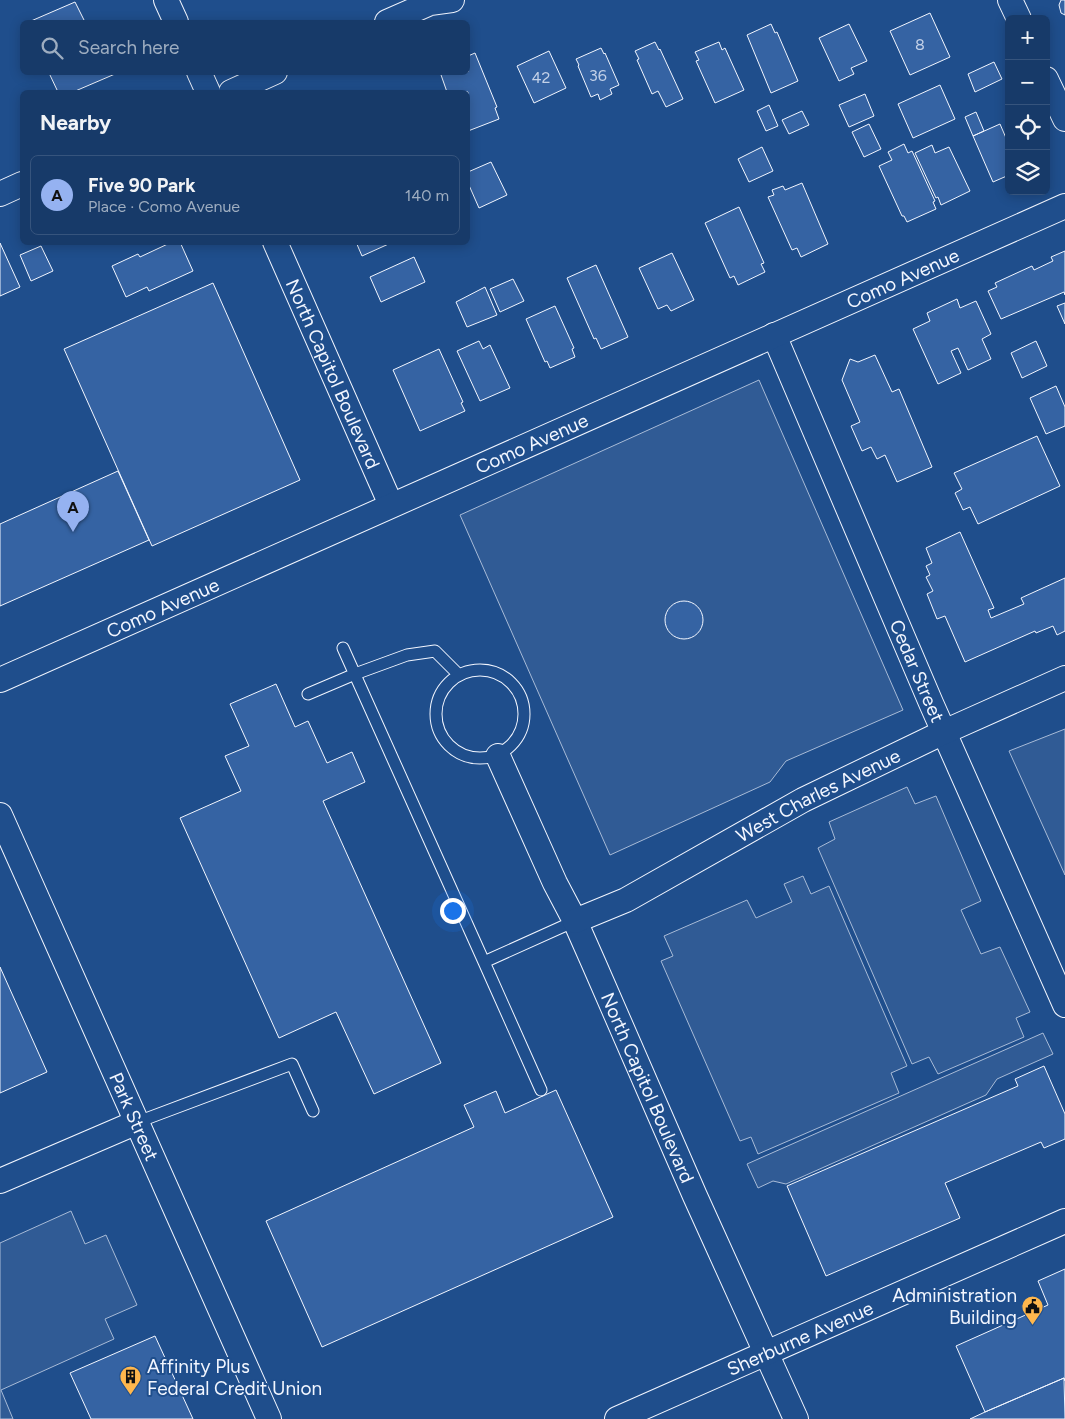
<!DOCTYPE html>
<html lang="en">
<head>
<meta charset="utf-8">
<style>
  body { margin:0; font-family:Figtree,sans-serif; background:#244571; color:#f1f3f6 }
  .controls { position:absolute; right:15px; top:15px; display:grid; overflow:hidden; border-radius:8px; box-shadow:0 2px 12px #0003 }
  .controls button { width:45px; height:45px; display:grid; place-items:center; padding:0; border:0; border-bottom:1px solid #36547d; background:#173a69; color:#f1f3f6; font:25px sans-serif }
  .you { position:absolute; left:452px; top:910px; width:18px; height:18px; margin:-12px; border:4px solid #fff; border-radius:50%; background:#1a73e8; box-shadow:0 0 0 8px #1a73e833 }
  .badge { display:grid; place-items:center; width:32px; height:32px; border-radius:50%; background:#95b2f1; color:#111; font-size:16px; font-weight:700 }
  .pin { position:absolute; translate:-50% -41px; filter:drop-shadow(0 1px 2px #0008) }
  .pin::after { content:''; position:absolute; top:26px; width:18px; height:15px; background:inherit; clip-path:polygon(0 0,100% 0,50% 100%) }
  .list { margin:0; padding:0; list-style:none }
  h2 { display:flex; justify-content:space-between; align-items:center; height:65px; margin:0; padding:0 20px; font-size:21px }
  h2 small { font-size:16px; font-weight:400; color:#9eadc0 }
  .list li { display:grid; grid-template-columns:32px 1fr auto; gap:15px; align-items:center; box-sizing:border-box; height:80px; margin:0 10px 10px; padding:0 10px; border:1px solid #36547d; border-radius:8px }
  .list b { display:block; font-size:19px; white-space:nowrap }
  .list p { margin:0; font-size:16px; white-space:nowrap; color:#9eadc0 }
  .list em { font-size:16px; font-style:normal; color:#9eadc0 }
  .icon { flex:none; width:28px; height:28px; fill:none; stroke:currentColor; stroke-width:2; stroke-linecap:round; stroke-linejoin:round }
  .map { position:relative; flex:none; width:1065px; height:1419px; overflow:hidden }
  .search { position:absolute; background:#173a69; box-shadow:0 2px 12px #0003; left:20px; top:20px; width:450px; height:55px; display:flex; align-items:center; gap:12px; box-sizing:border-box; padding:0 18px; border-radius:8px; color:#9eadc0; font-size:19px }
  .panel { position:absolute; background:#173a69; box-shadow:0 2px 12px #0003; left:20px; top:90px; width:450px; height:155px; border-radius:8px }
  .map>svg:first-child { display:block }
  .built { fill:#305b95; stroke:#a8bbd7 }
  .building { fill:#3563a3; stroke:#f2f6ff }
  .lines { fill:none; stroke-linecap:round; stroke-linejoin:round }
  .lane-casing { stroke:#f2f6ff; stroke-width:13 }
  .street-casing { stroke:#f2f6ff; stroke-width:26 }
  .lane { stroke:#1f4e8c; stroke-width:11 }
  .street { stroke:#1f4e8c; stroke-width:24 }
  .labels { text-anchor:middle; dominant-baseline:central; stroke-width:4; stroke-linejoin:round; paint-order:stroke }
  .number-label { font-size:16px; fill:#c3d1e8 }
  .street-label { font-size:19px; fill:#f2f6ff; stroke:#1f4e8c }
  .poi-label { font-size:19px; fill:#f2f6ff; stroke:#1f4e8c; text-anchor:end }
</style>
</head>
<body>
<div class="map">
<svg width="1065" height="1419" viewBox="0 0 1065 1419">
  <rect width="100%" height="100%" fill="#1f4e8c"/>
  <path class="built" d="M759,380l144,330 -117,51 -16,21 -160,73 -150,-340z
    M1065,729v146l-56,-124z
    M907,787l8,17 21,-8 45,105 -20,9 20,44 19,-7 30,65 -14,6 8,19 -86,37 -9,-17 -17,7 -94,-216 17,-9 -6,-17z
    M803,876l8,18 18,-8 78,180 -16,7 8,20 -141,61 -7,-17 -11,4 -79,-180 12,-5 -9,-20 83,-36 9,18 36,-16 -8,-18z
    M1043,1033l10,21 -56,25 -11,16 -200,89 -13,-3 -15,7 -11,-24z
    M71,1211l14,33 21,-9 31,70 -32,14 9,20 -113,51 12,29h-13v-176z"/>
  <path class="building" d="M1065,0v15l-4,-2 -2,-8 2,-5z
    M75,2l10,20h-54v-1z
    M930,13l20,44 -40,18 -20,-44z
    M771,24l4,9 2,-1 21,49 -27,12 -24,-58z
    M849,24l18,37 -16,7 3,6 -15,7 -20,-43z
    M655,42l4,8 1,-1 23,50 -17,8 -8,-16 -6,3 -15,-34 2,-1 -4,-8z
    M719,42l3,8 3,-2 19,42 -29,13 -19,-42 3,-1 -4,-8z
    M601,48l3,6 1,-1 14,32 -9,4 2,5 -12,6 -2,-6 -7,3 -13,-31 1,-1 -3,-6z
    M549,51l17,37 -32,15 -17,-37z
    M475,53l22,54 -2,1 4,11 -31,12v-39h-21l-7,-20h28v-16z
    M994,62l8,17 -27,13 -7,-18z
    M114,72l1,2 -42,18h-15l-9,-19z
    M940,85l15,34 -42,19 -15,-34z
    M865,94l9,22 -25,11 -10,-22z
    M769,105l9,21 -12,5 -9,-20z
    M802,111l7,14 -20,9 -7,-14z
    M976,112l8,19 -11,5 -8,-19z
    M869,124l12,25 -17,8 -12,-25z
    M1000,124l9,21v30l-16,7 -20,-46z
    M904,144l4,9 4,-2 23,50 -2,1 3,7 -29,13 -3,-6h-2l-23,-50 13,-6 -4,-8z
    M932,145l3,8 14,-6 21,44 -29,14 -3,-8 -2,1 -21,-45z
    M762,147l11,24 -24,11 -11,-23z
    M491,162l16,33 -28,13 -11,-25v-11z
    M802,183l26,61 -27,13 -4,-9 -5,2 -24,-53 6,-2 -2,-5 11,-4 2,4z
    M739,207l25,56 -3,1 4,8 -27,13 -4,-9 -4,2 -25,-55z
    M172,242h8l13,29 -44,20 -2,-4 -21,10 -14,-31 26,-12 2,3z
    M356,242h37l-31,14z
    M0,243l20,44 -20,9z
    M41,246l12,25 -22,10 -11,-26z
    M1065,251v44l-1,-3 -63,27 -13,-28 9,-4 -2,-4 37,-17 2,4 19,-9 -2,-4z
    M672,253l22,47 -23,11 -4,-6 -9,4 -19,-41z
    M414,257l11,25 -44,20 -11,-25z
    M596,265l32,72 -27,12 -5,-11 -2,1 -27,-61z
    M513,279l11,22 -24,11 -10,-23z
    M213,283l87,197 -148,66 -88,-197z
    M485,287l12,28 -30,12 -11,-25z
    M957,299l3,9 16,-7 15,33 -9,5 9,20 -23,11 -10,-22 -7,3 10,22 -23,11 -25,-55 17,-8 -3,-8z
    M1065,303v21l-8,-18z
    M555,306l19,42 -2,1 3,8 -25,11 -3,-7 -2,1 -19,-43z
    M479,341l4,8 7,-4 20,43 -30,13 -23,-50z
    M1036,341l11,25 -25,12 -11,-25z
    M439,349l24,53 -2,1 4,8 -45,20 -27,-61z
    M875,355l17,37 7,-3 33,78 -35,15 -12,-27 -8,4 -6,-12 -9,4 -11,-25 9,-4 -18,-42 8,-21 8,3z
    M1056,386l9,21v19l-19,8 -16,-36z
    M1037,436l23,50 -82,38 -8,-17 -7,3 -8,-17 7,-4 -8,-16z
    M118,471l31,69 -149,66v-82z
    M960,532l34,76 -6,2 3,8 33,-14 -3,-6 44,-20v53l-8,4 -4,-9 -17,7 -1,-2 -70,31 -20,-46 -8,3 -10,-25 6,-3 -7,-14 4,-2 -4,-9 6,-3 -6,-15z
    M665 620a19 19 0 1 1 38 0a19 19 0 1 1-38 0Z
    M276,684l19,43 13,-6 19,42 25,-11 13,30 -42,19 118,262 -67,31 -38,-82 -57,26 -99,-220 61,-27 -16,-35 24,-10 -19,-42z
    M0,967l47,105 -47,21z
    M1044,1066l21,48v25l-21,9 -3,-6 -96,41 15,35 -134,58 -39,-90 231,-100 -3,-7z
    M556,1090l57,127 -291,130 -56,-126 208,-94 -10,-22 32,-14 9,22z
    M1065,1269v112l-1,-3 -79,34 -29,-66 92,-41 -10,-24z
    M155,1336l38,83h-102l-21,-46z
    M1064,1378l1,41h-95l15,-7z"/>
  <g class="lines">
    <defs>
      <path id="lane" d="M343,648l141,314
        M436 714a44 44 0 1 1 88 0a44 44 0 1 1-88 0Z
        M308,694l47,-20 52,-19 28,-4 24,24
        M541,1090l-57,-128 91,-41
        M135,1123l157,-59 21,47"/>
      <g id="street">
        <path d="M166,0l10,22"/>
        <path d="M1010,0l9,19"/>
        <path d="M387,22l43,-19 22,-3"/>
        <path d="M199,72l9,20"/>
        <path d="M1046,79l19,40"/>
        <path d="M231,92l44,-20"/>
        <path d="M0,194l22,-10"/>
        <path id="s1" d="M275,242l116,263"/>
        <path id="s2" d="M774,335l157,368 134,302"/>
        <path id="s3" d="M0,680l1065,-474"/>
        <path id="s4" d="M498,756l57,127 20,38 19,43 101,232 101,223"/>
        <path id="s5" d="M0,815l269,604"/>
        <path id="s6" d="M575,921l51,-21 177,-100 141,-68 121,-54"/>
        <path d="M0,1181l135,-58"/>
        <path id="s7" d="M617,1419l448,-198"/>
      </g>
    </defs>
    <use href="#lane" class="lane-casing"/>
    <use href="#street" class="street-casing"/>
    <use href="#lane" class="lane"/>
    <use href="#street" class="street"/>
  </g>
  <defs>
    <symbol id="civic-pin" viewBox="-11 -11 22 30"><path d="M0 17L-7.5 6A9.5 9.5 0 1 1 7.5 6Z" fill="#ffb74d" stroke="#1f4e8c"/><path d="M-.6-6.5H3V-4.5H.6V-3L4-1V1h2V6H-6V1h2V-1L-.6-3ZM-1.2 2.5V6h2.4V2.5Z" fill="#111"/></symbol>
    <symbol id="building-pin" viewBox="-11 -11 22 30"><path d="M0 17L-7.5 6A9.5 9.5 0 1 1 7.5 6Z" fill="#ffb74d" stroke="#1f4e8c"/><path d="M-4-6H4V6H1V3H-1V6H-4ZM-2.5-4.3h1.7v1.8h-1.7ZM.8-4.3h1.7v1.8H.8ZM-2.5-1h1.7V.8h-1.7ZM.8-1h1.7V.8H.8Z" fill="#111"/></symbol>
  </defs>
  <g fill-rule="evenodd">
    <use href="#civic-pin" x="1020" y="1294" width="25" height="34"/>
    <use href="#building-pin" x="118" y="1364" width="25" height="34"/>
  </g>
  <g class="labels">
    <g class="number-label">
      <text x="920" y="44">8</text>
      <text x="598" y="75">36</text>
      <text x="541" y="77">42</text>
    </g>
    <g class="street-label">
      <text stroke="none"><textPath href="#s3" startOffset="988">Como Avenue</textPath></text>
      <text stroke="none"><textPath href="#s1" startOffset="144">North Capitol Boulevard</textPath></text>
      <text stroke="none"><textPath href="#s3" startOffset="582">Como Avenue</textPath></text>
      <text stroke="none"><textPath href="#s3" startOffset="178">Como Avenue</textPath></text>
      <text stroke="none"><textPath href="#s2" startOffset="365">Cedar Street</textPath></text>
      <text stroke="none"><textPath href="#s6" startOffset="274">West Charles Avenue</textPath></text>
      <text stroke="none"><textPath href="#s4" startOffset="364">North Capitol Boulevard</textPath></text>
      <text stroke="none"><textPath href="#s5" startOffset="330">Park Street</textPath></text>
      <text stroke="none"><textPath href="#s7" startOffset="200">Sherburne Avenue</textPath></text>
    </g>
    <g class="poi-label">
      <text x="1017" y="1295">Administration<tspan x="1017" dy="22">Building</tspan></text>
      <text x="147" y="1366" text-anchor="start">Affinity Plus<tspan x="147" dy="22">Federal Credit Union</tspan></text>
    </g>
  </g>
</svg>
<div class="controls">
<button>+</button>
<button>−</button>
<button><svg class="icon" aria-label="locate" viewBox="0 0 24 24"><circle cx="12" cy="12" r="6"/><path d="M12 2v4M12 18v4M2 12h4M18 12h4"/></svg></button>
<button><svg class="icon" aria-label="layers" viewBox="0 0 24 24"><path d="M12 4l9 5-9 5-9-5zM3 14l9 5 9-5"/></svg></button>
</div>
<div class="you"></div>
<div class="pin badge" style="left:73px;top:532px">A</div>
<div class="search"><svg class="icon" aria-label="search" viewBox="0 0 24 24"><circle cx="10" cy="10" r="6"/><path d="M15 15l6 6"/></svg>Search here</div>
<section class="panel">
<h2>Nearby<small></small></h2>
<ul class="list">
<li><span class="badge">A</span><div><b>Five 90 Park</b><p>Place · Como Avenue</p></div><em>140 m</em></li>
</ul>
</section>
</div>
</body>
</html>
